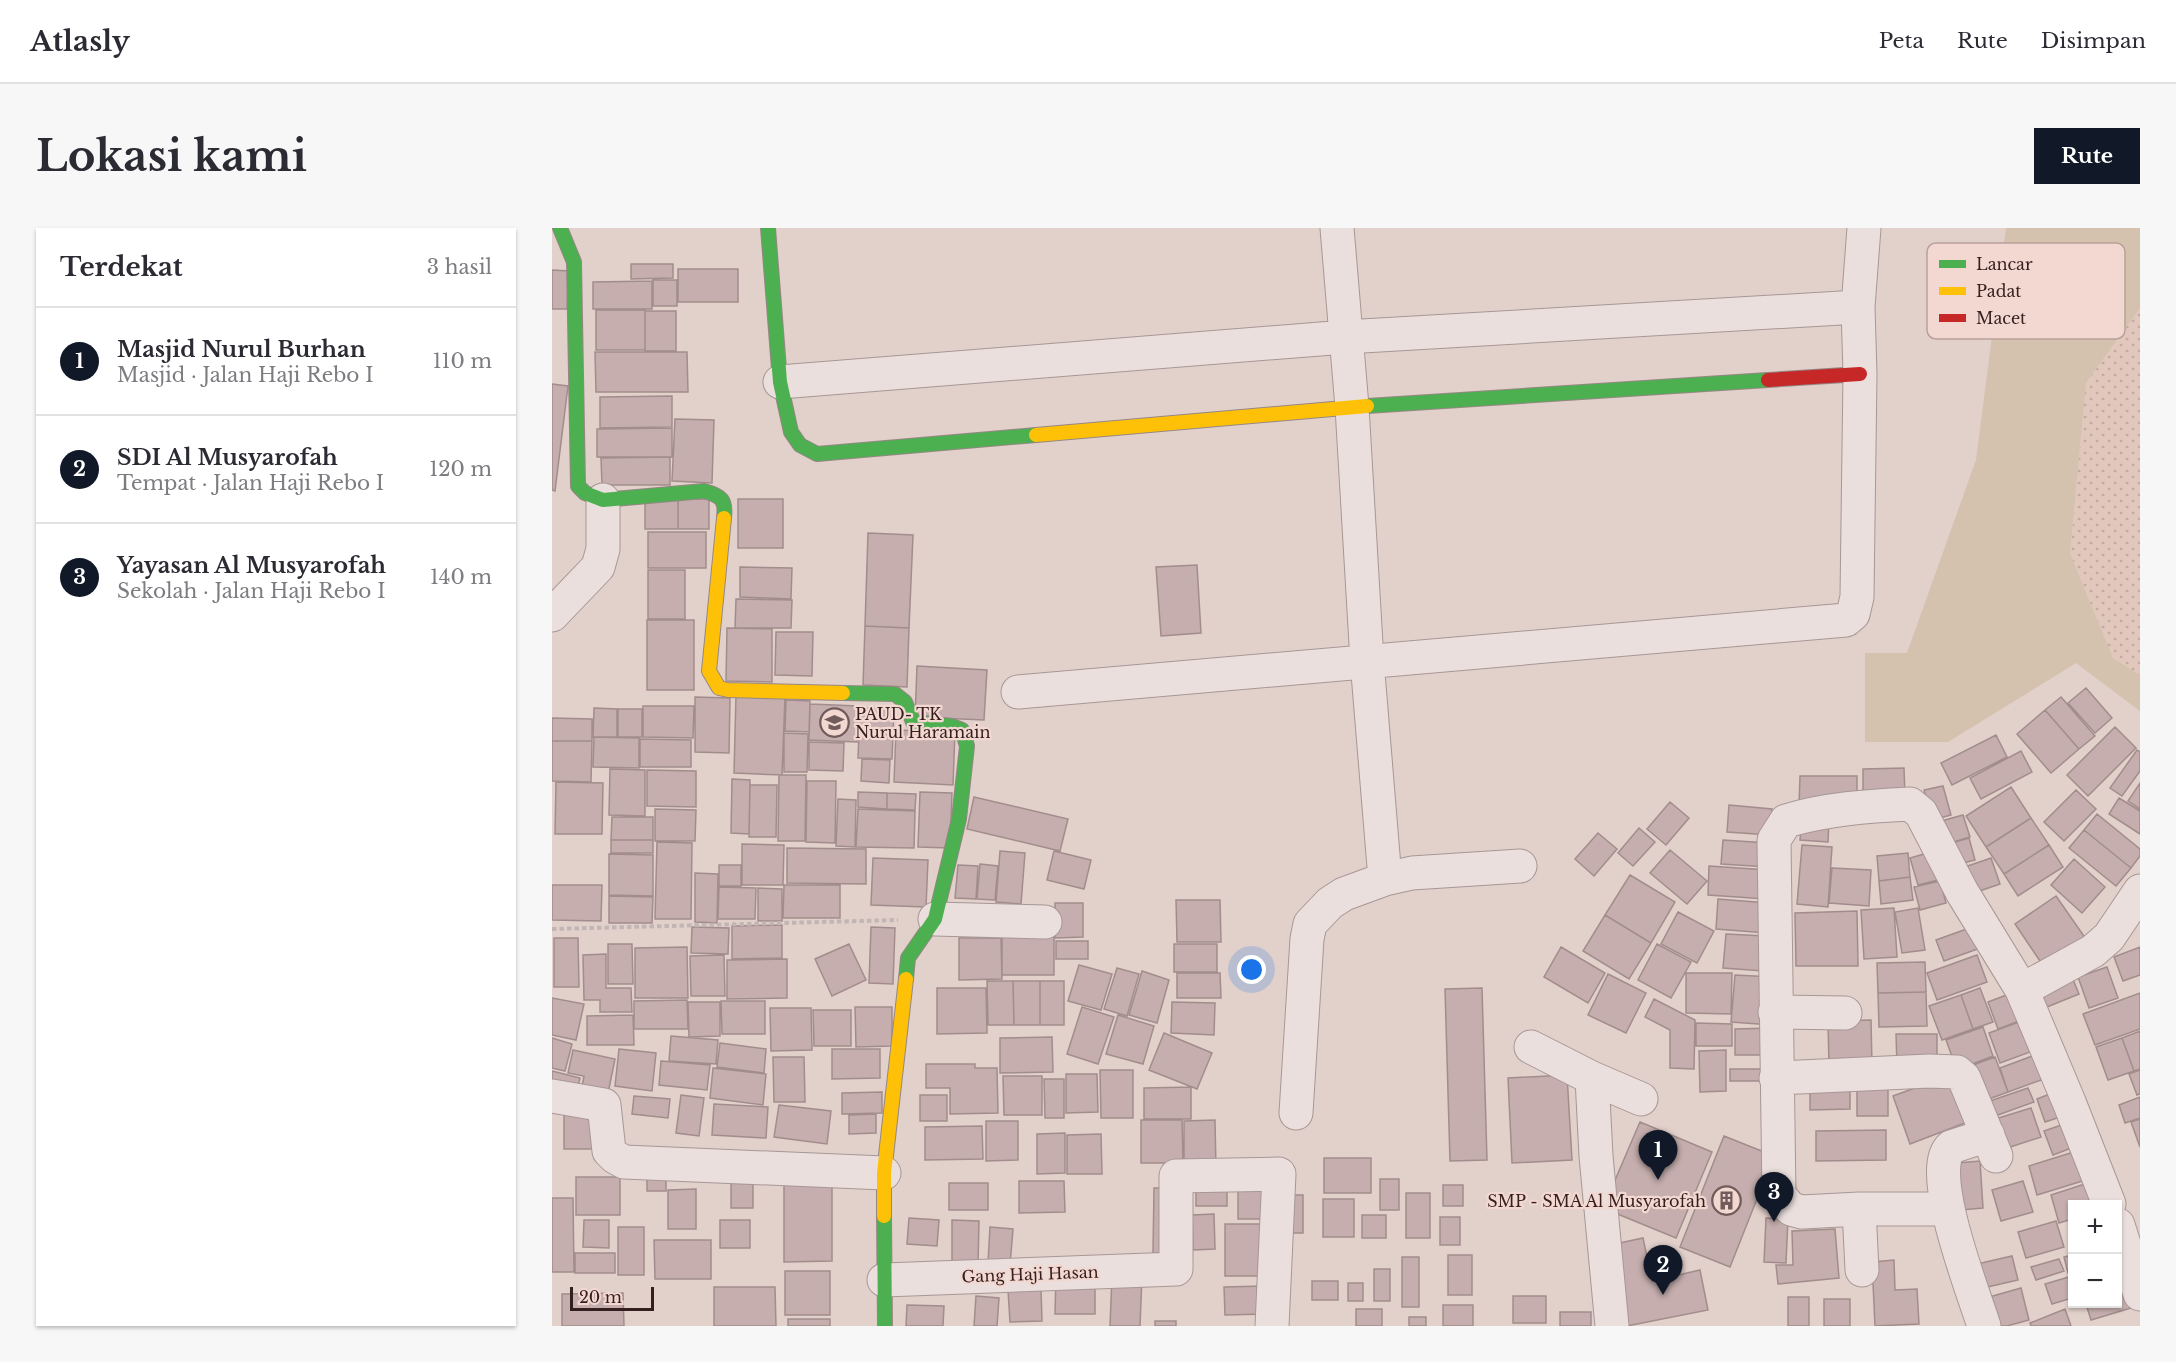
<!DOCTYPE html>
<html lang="id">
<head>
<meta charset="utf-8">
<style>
  body { margin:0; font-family:"Libre Baskerville",serif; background:#f7f7f7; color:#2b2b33 }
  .controls { position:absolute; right:18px; bottom:18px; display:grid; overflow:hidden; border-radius:0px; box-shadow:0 2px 4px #0004 }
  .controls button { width:54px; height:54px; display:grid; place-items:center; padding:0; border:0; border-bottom:2px solid #e1e1e2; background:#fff; color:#2b2b33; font:30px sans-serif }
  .scale { position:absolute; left:18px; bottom:15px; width:84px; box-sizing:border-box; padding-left:6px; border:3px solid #341e1e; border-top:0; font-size:16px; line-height:21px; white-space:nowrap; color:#341e1e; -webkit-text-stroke:4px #f3d8d1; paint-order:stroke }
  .you { position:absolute; left:700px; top:742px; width:21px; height:21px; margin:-15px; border:4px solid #fff; border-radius:50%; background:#1a73e8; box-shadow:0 0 0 9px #1a73e833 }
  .badge { display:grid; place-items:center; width:39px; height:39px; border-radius:50%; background:#111827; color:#fff; font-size:20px; font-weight:700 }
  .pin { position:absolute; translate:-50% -50px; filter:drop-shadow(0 2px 3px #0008) }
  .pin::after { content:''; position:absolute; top:32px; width:21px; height:18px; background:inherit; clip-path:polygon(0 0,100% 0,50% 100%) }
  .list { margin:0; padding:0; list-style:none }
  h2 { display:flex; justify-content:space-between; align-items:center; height:78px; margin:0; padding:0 24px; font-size:26px }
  h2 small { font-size:20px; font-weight:400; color:#7c7c81 }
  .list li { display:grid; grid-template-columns:39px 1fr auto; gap:18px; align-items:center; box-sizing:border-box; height:108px; padding:0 24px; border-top:2px solid #e1e1e2 }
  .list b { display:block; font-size:22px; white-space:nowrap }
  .list p { margin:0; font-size:20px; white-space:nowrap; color:#7c7c81 }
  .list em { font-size:20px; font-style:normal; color:#7c7c81 }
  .map { position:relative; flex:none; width:1588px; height:1098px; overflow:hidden; border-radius:0px }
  header { display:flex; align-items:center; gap:36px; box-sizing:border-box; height:84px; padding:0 30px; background:#fff; border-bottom:2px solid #e1e1e2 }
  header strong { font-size:28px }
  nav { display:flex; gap:33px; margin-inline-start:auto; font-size:21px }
  .intro { display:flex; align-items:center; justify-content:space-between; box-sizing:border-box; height:144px; padding:0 36px }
  h1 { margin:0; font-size:42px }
  .button { padding:15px 27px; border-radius:0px; background:#111827; color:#fff; font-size:21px; font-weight:700 }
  main { display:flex; gap:36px; padding:0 36px }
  aside { flex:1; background:#fff; border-radius:0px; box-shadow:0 2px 4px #0004 }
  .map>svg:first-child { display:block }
  .farmland { fill:url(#farmland-dots) }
  .green { fill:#d4c1ae }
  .building { fill:#c5aead; stroke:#a28d8c; stroke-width:1.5 }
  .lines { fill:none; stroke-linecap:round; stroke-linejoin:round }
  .street-casing { stroke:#a79795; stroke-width:35 }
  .fast-casing { stroke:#968785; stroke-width:16 }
  .slow-casing { stroke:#968785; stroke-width:16 }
  .jam-casing { stroke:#968785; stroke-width:16 }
  .path { stroke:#c2b6b4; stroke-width:4; stroke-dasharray:4.5 3; stroke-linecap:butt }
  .street { stroke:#eadfdd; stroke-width:33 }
  .fast { stroke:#4caf50; stroke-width:14 }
  .slow { stroke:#ffc107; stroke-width:14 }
  .jam { stroke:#c62828; stroke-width:14 }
  .labels { text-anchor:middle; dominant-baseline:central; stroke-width:4.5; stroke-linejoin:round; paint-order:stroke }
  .poi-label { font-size:16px; fill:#341e1e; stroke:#f3d8d1; text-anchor:start }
  .street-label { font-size:16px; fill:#341e1e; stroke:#f3d8d1 }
  .key { fill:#f3d8d1; stroke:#baa09b; stroke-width:1.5 }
  .key-label { font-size:16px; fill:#341e1e }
</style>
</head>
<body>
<header>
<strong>Atlasly</strong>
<nav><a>Peta</a><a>Rute</a><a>Disimpan</a></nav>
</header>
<div class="intro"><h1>Lokasi kami</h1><a class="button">Rute</a></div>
<main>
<aside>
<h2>Terdekat<small>3 hasil</small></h2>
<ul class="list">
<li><span class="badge">1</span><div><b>Masjid Nurul Burhan</b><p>Masjid · Jalan Haji Rebo I</p></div><em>110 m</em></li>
<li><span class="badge">2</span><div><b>SDI Al Musyarofah</b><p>Tempat · Jalan Haji Rebo I</p></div><em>120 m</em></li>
<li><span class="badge">3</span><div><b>Yayasan Al Musyarofah</b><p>Sekolah · Jalan Haji Rebo I</p></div><em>140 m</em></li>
</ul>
</aside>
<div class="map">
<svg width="1588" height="1098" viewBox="0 0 1588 1098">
  <defs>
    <pattern id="farmland-dots" width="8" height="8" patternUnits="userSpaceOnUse" patternTransform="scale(1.5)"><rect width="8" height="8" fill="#e1c7bc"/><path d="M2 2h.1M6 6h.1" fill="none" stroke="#c2aaa1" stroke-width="1.8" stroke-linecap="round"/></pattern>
  </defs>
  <rect width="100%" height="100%" fill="#e2d0cb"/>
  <path class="farmland" d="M1588,80v367l-27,-17 -43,-105 16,-170z"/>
  <path class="green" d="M1454,0h134v80l-54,75 -16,170 43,105 27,17v36l-64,-48 -128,79h-83v-89h42l69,-193z"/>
  <path class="building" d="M79,36h42v14l-42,1z
    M126,41h60v33h-60z
    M0,42l17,1 -2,38h-15z
    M101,52h24v26h-24z
    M100,53v28h-59v-27z
    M44,82h49v40h-49z
    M93,83h31v40h-31z
    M43,124h92l1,40h-92z
    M0,156l16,2 -13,105 -3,-1z
    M120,168v31l-72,1v-31z
    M123,191l39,1 -2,63 -40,-2z
    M120,200v29h-75v-28z
    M118,229v28h-68l-1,-27z
    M93,271h33v30h-33z
    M126,271h31v30h-31z
    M186,271h45v49h-45z
    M96,304h58v36h-58z
    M316,305l45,2 -4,93 -44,-2z
    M645,337l4,68 -40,3 -5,-69z
    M188,339l52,1 -1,31 -51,-2z
    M96,342h37v49h-37z
    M184,371l56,1 -1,28h-56z
    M95,392h47v70h-47z
    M313,398l44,2 -2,59 -44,-2z
    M175,400l45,1v53l-46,-1z
    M224,404h37l-1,44 -37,-1z
    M365,438l70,4 -3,50 -69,-3z
    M1534,460l26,30 -17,15 -27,-30z
    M184,467l49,2 -3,78 -48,-2z
    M143,469l35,1 -1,55 -34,-1z
    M1509,469l34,39 -16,13 -34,-39z
    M234,472l24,1 -1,31 -24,-1z
    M258,476l48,2 -1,36 -48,-2z
    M91,478h51l-1,32 -50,-1z
    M42,480l23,1v28h-24z
    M308,480l34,1 -2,50 -34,-1z
    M66,481h24v28h-24z
    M1493,482l34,39 -28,24 -34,-39z
    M0,490l40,1v22h-40z
    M1563,499l21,21 -48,48 -21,-21z
    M344,502l59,2 -2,53 -59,-3z
    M232,505l24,1 -1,38h-23z
    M1444,507l11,22 -55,28 -11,-22z
    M42,509l45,1v30l-46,-1z
    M88,511l51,1v27h-51z
    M0,513h40l-1,41 -39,-1z
    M257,514l35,1 -1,28 -34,-1z
    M1585,522l3,2v19l-18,25 -12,-8z
    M1469,523l11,21 -51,27 -11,-21z
    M310,531l28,1 -1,23 -28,-2z
    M1352,540l1,30 -42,1v-30z
    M58,541l35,1v46l-36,-1z
    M95,542l49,1v36l-49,-1z
    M227,547h27l-1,66h-27z
    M1248,548h57v30h-58z
    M180,551l18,1 -1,54 -18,-1z
    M255,553h29l-1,62 -29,-1z
    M4,554l47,1 -1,51h-47z
    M1588,555v26l-12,-8z
    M198,557h27l-1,52h-27z
    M1391,558l8,29 -19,5 -8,-30z
    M1459,559l20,31 -45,29 -20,-31z
    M1524,562l20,19 -32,32 -20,-19z
    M306,564l29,1v16l-29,-2z
    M368,564l32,1 -2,55 -32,-1z
    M335,565l29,1 -1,16 -28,-1z
    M422,569l94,22 -8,32 -93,-22z
    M1567,570l21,13v23l-31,-20z
    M286,571l18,1 -1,47 -19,-1z
    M1118,574l19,16 -23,27 -19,-16z
    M1177,577l43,4 -2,26 -43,-3z
    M103,581l41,1 -1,31h-40z
    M306,581l57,2 -1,37 -58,-1z
    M1545,586l43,35v7l-9,12 -47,-38z
    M1411,587l7,22 -30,9 -6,-23z
    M60,589h41v23h-42z
    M1250,590l27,2 -1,22 -28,-2z
    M1479,590l18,27 -45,29 -18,-27z
    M1087,600l16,14 -22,24 -15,-13z
    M1532,602l47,38 -15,18 -47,-38z
    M1046,605l19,16 -23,27 -19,-17z
    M1417,610l6,22 -24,6 -6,-21z
    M59,612h42v13h-42z
    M1171,612l46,3 -1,24 -47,-3z
    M105,614l35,1 -1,76h-36z
    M190,616l42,1 -1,40h-41z
    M1250,617l30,2 -4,60 -31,-3z
    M1497,617l14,22 -45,29 -14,-22z
    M235,620l79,1v35l-79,-1z
    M1118,622l37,31 -20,23 -37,-31z
    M448,623l25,2 -4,51 -25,-2z
    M502,623l37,9 -7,29 -37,-9z
    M1379,624l7,28 -20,5 -8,-27z
    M1356,625l2,24 -31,4 -2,-25z
    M57,626l44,1v41l-44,-1z
    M321,630l55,2 -2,47 -55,-2z
    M1439,630l9,26 -32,11 -9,-26z
    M1522,631l31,28 -23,26 -31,-28z
    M428,636l18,2 -3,34 -18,-1z
    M167,637h22v21h-22z
    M406,637l20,1 -2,33 -21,-1z
    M1157,638l59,4 -2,29 -58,-4z
    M1280,640l39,2 -2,36 -40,-3z
    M143,645l23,1 -1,49 -22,-1z
    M1078,647l45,27 -24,41 -46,-28z
    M1358,649l3,23 -32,4 -2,-23z
    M1388,653l6,22 -26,7 -6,-23z
    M0,657h50l-1,36 -49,-1z
    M232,657h56v33h-57z
    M167,659l37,1 -1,31h-37z
    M206,660l24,1v32h-24z
    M57,668l44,1 -1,26h-43z
    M1504,668l30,43 -42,28 -29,-43z
    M1166,671l50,4 -1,30 -51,-4z
    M624,672h44l1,42h-44z
    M503,675h28v34l-28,1z
    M1342,680l3,49 -33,2 -3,-49z
    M1366,680l7,42 -23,3 -7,-41z
    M1305,683l1,55h-62l-1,-53z
    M1126,684l36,19 -17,32 -36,-19z
    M1053,687l46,28 -22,36 -46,-28z
    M230,697v33l-50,1v-33z
    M1423,698l8,21 -39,14 -8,-21z
    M140,699l37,1 -1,26 -37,-1z
    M319,699l24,1 -2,56 -24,-1z
    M450,703h52v44h-52z
    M1174,706l39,2 -2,35 -40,-3z
    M2,710h24l1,49h-25z
    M407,710h42l1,41 -43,1z
    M504,713h32v18h-32z
    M56,716h24l1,40h-25z
    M297,716l17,36 -34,16 -17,-37z
    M622,716h43v28h-43z
    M1105,716l34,18 -20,36 -33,-18z
    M135,719l1,51h-53v-50z
    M1009,719l44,26 -17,30 -44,-26z
    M1588,719v28l-17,6 -9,-24z
    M54,726v34h25l1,24h-32v-12h-16l-1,-45z
    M172,727l1,41h-34l-1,-40z
    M1425,727l10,27 -50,18 -10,-27z
    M235,731v39l-60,1v-39z
    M1373,734l1,30 -48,1 -1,-30z
    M527,737l33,9 -11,36 -33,-9z
    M1555,739l11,31 -29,10 -11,-31z
    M565,740l22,6 -12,42 -23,-7z
    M590,743l27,9 -12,43 -28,-8z
    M625,745h43l1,25h-44z
    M1134,745h46l-1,41 -45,-1z
    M1056,746l38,19 -20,40 -38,-18z
    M1183,747l38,2 -1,48 -41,-3z
    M1520,749l7,17 -42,17 -7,-17z
    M435,753h26l1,44h-26z
    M461,753h27v44h-26z
    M488,753h24v44h-24z
    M385,760h49l1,45 -50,1z
    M930,760l5,172 -37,1 -5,-172z
    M1428,760l13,34 -20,7 -12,-34z
    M1465,763l10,27 -29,11 -10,-27z
    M1374,764l1,34 -48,1 -1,-34z
    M1588,765v36l-45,16 -12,-31z
    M1409,767l12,34 -31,11 -13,-34z
    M0,770l32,6 -8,36 -24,-5z
    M1102,771l41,21 -1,49 -24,-1v-38l-25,-13z
    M135,772l1,29h-54v-28z
    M169,773h44v33h-43z
    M136,774h32v34l-31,1z
    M620,774l43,1 -1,32 -43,-2z
    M303,779h37v39l-36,1z
    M530,779l32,10 -16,47 -31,-10z
    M218,780h41l1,42 -41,1z
    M261,782h38v36h-37z
    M81,787l1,30h-47v-29z
    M566,787l36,11 -11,38 -37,-10z
    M1475,791l11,30 -38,14 -11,-30z
    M1319,792l1,46h-43l-1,-45z
    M1144,795l36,1v22h-36z
    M1431,799l10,29 -36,14 -11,-30z
    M1220,800v27h-37v-26z
    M1588,803v38l-6,2 -12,-33z
    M612,805l48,20 -15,36 -48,-19z
    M1344,806h41v30l-40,1z
    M119,808l47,4 -2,24 -47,-3z
    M500,809l1,35 -53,1v-35z
    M0,810l20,6 -7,27 -13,-3z
    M1570,810l12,33 -26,9 -12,-33z
    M168,815l46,6 -2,24 -47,-6z
    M67,821l37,4 -4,38 -37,-5z
    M280,821h48v29l-48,1z
    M21,822l42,9 -9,44 -26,-5 4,-22 -16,-3z
    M1174,822v41l-26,1 -1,-41z
    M1491,824l9,24 -44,16 -8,-24z
    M221,829h31l1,45h-31z
    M1443,829l13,35 -30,11 -13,-35z
    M109,833l49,4 -3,25 -48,-5z
    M374,836h49v4h22l1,45 -48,1v-26h-24z
    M161,840l53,6 -3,31 -53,-7z
    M1178,841h42v12h-42z
    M548,842h33v48h-32z
    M1588,842v24l-3,1 -8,-21z
    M0,843l28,7 -4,16 -24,-6z
    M514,846h31l1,38 -32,1z
    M1401,846l17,47 -60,23 -17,-48z
    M1015,847l5,85 -60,3 -4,-85z
    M451,848h39v39h-38z
    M492,851h20v39h-19z
    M1336,855v33h-31v-32z
    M1258,856h40v25l-40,1z
    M639,859v32h-47v-31z
    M1476,860l6,14 -39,14 -5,-15z
    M1508,862l9,24 -24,8 -8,-23z
    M330,864v21l-40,1v-21z
    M129,867l23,3 -5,38 -23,-3z
    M368,867h27v26h-27z
    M82,868l36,3 -2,19 -36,-4z
    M1588,869v21l-15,5 -6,-18z
    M162,876l54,3 -2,31 -54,-3z
    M227,877l52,6 -4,33 -53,-7z
    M48,878v43h-36v-42z
    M1479,880l10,29 -40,13 -9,-30z
    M324,886v19l-27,1v-19z
    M1588,891v28l-9,-25z
    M589,892h41l1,43h-42z
    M663,892l1,50 -32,1v-50z
    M434,893h32v39l-32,1z
    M1521,893l9,23 -29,11 -9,-24z
    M1088,894l72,30 -36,86 -73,-30z
    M430,898l1,33 -58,1v-33z
    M1334,902v30l-70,1v-30z
    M513,905v40l-28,1v-40z
    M549,906l1,40h-35v-39z
    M1172,908l50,20 -44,111 -50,-20z
    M1528,922l9,29 -52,16 -8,-29z
    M772,930h47v35h-47z
    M1428,933l3,47 -23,2 -3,-47z
    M95,939h19v24h-19z
    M232,946h48v87l-48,1z
    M24,949h44v38h-44z
    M179,949h22v31h-22z
    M644,951h31v27h-31z
    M828,951h19v31h-19z
    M467,953h45l1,31 -46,1z
    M1471,953l10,31 -32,9 -9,-31z
    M1539,954l7,22h-26v15l-13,4 -8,-28z
    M397,955h39v27h-39z
    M891,957h20v21h-20z
    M686,958h28v33h-28z
    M602,960h18l-1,66 -18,-1z
    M144,961v40h-28v-39z
    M854,965h24v45h-24z
    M734,967h17v38h-17z
    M0,970h21l1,74h-22z
    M771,971h31v38h-31z
    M662,986l1,35 -22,1 -1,-35z
    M810,987h24v23h-24z
    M888,989h20v28h-20z
    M357,990l30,2 -2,26 -30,-2z
    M1214,990l22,1 -2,44 -22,-1z
    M32,992h25v28l-26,-1z
    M168,992h30v28h-30z
    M400,992l27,1 -1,45h-26z
    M1504,993l8,26 -38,11 -8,-26z
    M673,996h44v52h-44z
    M66,999h26v48h-26z
    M438,999l23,2 -3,36 -22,-2z
    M1283,1001l4,49 -61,6 -2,-19h17l-1,-34z
    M1091,1010l9,43 48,-11 8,40 -81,16 -17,-81z
    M102,1012h57v39h-56z
    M23,1025h40v20h-40z
    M896,1027h24v40h-24z
    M1520,1027v16l-4,2 -4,-16z
    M1460,1028l6,24 -35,8 -6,-24z
    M850,1029h17v50h-17z
    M1507,1031l5,12 -28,9 -5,-13z
    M1342,1032l1,30 22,-1 2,35 -44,2 -3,-64z
    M1566,1037l13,43 -40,12 -5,-16h32z
    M822,1041h16v32h-16z
    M233,1043h45v44h-45z
    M504,1046l39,1v39h-40z
    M560,1047l30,1 -2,50h-30z
    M1520,1048v22l-20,6 -7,-20z
    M760,1053h26v19h-26z
    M796,1055h15v18h-15z
    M712,1058l1,28 -40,1 -1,-28z
    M162,1059h61l1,39h-62z
    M1469,1060l8,32 -22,6h-18l-7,-27z
    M489,1061l1,32 -32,1 -2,-32z
    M71,1065l1,33h-62v-32z
    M424,1068l23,2 -2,28h-23z
    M961,1068h33v27h-33z
    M1236,1069h21v29h-21z
    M1272,1071h26v27h-26z
    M355,1077l37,1 -1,20h-37z
    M891,1077h30v21h-30z
    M804,1081h26v17h-26z
    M1513,1081l6,17h-40l-1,-3z
    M1008,1084h31v14h-31z
    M857,1089h17v9h-17z
    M236,1091h42v7h-42z
    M603,1093h21v5h-21z"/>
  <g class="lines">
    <defs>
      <path id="street" d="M785,0l15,179 15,254 18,218
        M228,154l565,-45 513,-30
        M0,387l46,-48 5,-18v-49
        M466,464l828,-72 7,-6 4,-17 3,-223 -2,-67 6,-79
        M383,691l110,3
        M1470,762l71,-39 16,-14 31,-46
        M1223,784l70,1
        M979,819l61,31 49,21
        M1040,850l4,78 16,170
        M1224,850l153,-7 28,1 7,6 32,78
        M0,868l52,9 5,46 6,6 9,5 260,11
        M744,885l11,-174 3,-15 20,-21 14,-9 41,-15 27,-6 108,-7
        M1307,981l3,61
        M1395,981h-88l-57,3 -11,-3 -12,-14 -5,-355 12,-19c39,-12 83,-15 124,-17l11,9 41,79 60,98 47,112 40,102
        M1566,997l22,69
        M332,1052l292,-11v-93l103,-2 -7,152
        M1432,1098c-10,-32 -59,-156 -33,-179l37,-12"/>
      <path id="fast" d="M8,0l14,34 4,224 7,7 18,7 101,-9c18,5 22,9 20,27
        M216,0l12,154 11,50 9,13 17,9 219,-19
        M815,178l401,-26
        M291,465l52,1 10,8 8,20 39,4 10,4 5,16 -8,73 -24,100 -27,39 -2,21
        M332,988l1,110"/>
      <path id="slow" d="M484,207l331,-29
        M172,290l-15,153 10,17 9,2 115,3
        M332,988v-43l22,-194"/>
      <path id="jam" d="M1216,152l92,-6"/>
    </defs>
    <use href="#street" class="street-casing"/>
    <use href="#fast" class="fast-casing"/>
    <use href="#slow" class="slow-casing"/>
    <use href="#jam" class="jam-casing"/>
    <path class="path" d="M0,701l346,-9"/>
    <use href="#street" class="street"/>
    <use href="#fast" class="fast"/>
    <use href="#slow" class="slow"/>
    <use href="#jam" class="jam"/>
  </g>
  <defs>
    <symbol id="school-ring" viewBox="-11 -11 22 22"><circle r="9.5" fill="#f3d8d1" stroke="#715c5b" stroke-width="1.5"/><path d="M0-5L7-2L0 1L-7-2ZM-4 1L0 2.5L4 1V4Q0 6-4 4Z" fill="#715c5b"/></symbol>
    <symbol id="building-ring" viewBox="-11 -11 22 22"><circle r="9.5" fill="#f3d8d1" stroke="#715c5b" stroke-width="1.5"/><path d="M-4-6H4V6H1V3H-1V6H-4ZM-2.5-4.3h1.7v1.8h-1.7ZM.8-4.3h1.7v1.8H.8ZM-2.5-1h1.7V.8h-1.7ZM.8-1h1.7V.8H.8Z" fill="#715c5b"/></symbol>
  </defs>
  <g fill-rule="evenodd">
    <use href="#school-ring" x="266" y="478" width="33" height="33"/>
    <use href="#building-ring" x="1158" y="956" width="33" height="33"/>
  </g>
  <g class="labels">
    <g class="poi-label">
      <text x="303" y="486">PAUD- TK<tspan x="303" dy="18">Nurul Haramain</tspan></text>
      <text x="1154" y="973" text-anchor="end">SMP - SMA Al Musyarofah</text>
    </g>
    <g class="street-label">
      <text transform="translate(478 1046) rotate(-2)">Gang Haji Hasan</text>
    </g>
  </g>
  <rect x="1375" y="15" width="198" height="96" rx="9" class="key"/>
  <rect x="1387" y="32" width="27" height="8" fill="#4caf50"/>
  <rect x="1387" y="59" width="27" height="8" fill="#ffc107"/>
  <rect x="1387" y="86" width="27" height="8" fill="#c62828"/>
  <g class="key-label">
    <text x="1424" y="42">Lancar</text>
    <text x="1424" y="69">Padat</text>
    <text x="1424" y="96">Macet</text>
  </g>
</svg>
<div class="controls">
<button>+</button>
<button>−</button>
</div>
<div class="scale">20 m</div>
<div class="you"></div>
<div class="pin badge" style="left:1106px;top:952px">1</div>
<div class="pin badge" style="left:1111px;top:1067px">2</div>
<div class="pin badge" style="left:1222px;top:994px">3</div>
</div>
</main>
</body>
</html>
